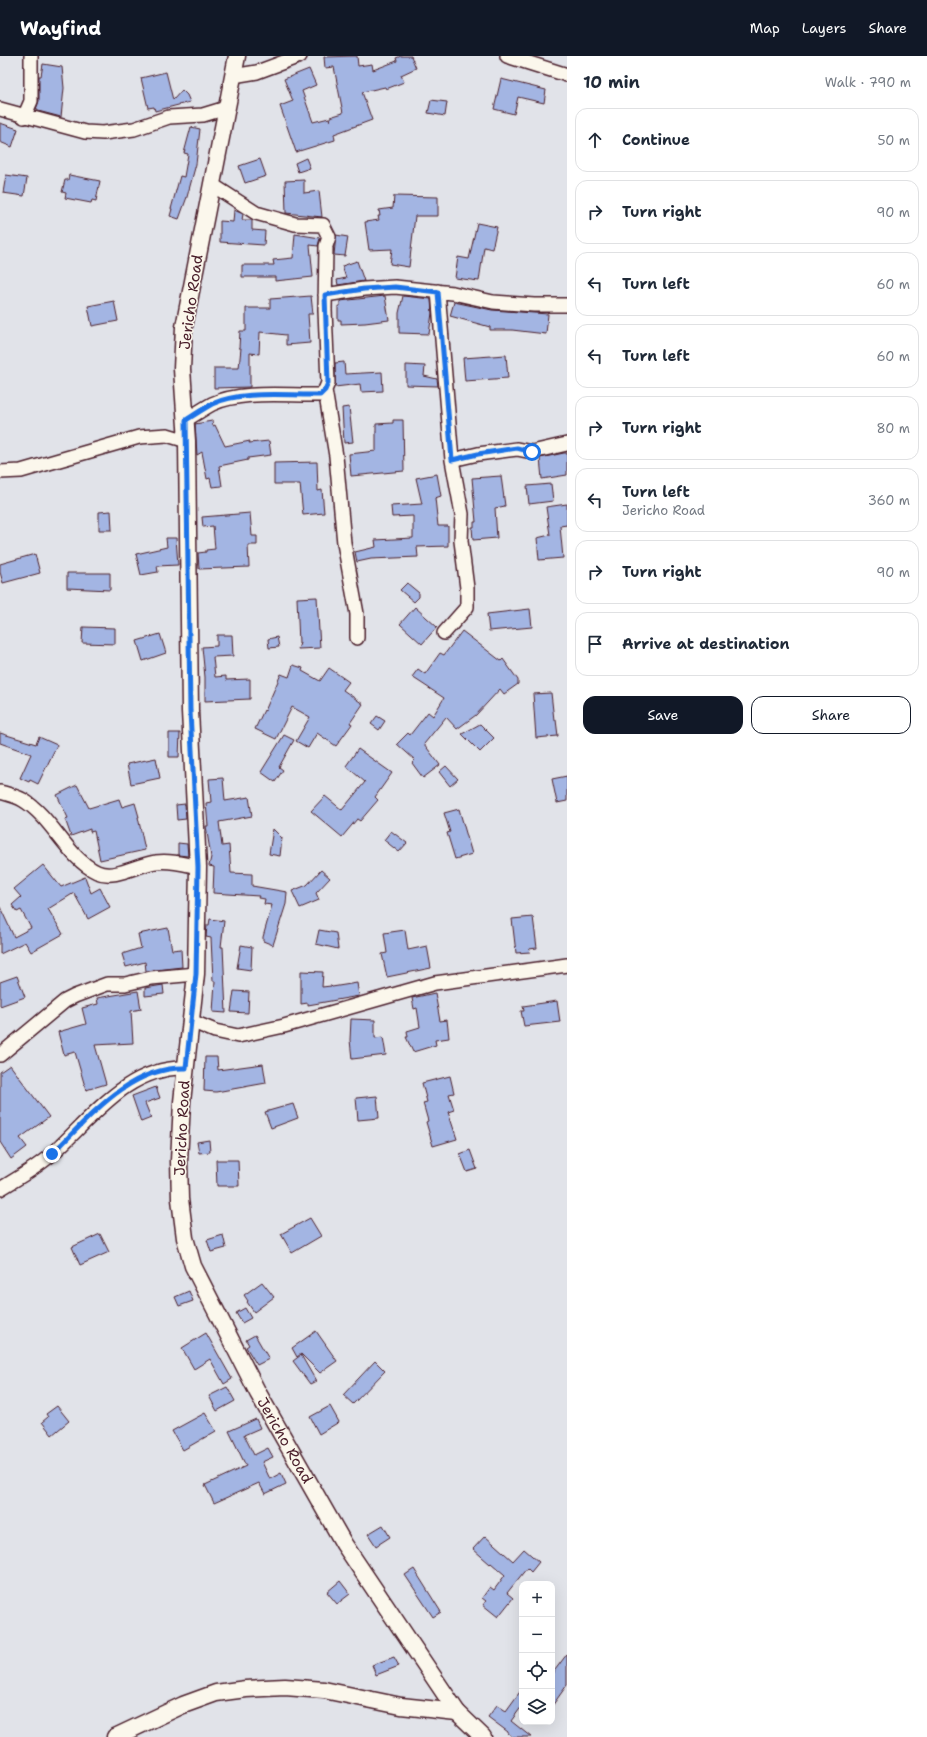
<!DOCTYPE html>
<html lang="en">
<head>
<meta charset="utf-8">
<style>
  body { margin:0; font-family:"Shantell Sans",sans-serif; background:#f6f6f7; color:#1f2937 }
  .controls { position:absolute; right:12px; bottom:12px; display:grid; overflow:hidden; border-radius:8px; box-shadow:0 4px 16px #0002 }
  .controls button { width:36px; height:36px; display:grid; place-items:center; padding:0; border:0; border-bottom:1px solid #e0e1e3; background:#fff; color:#1f2937; font:20px sans-serif }
  .stop { position:absolute; width:12px; height:12px; margin:-9px; border:3px solid #1a73e8; border-radius:50%; background:#fff }
  .stop.end { background:#1a73e8; border-color:#fff; box-shadow:0 1px 4px #0008 }
  .list { margin:0; padding:0; list-style:none }
  h2 { display:flex; justify-content:space-between; align-items:center; height:52px; margin:0; padding:0 16px; font-size:17px }
  h2 small { font-size:13px; font-weight:400; color:#747a83 }
  .list li { display:grid; grid-template-columns:26px 1fr auto; gap:12px; align-items:center; box-sizing:border-box; height:64px; margin:0 8px 8px; padding:0 8px; border:1px solid #e0e1e3; border-radius:12px }
  .list b { display:block; font-size:15px; white-space:nowrap }
  .list p { margin:0; font-size:13px; white-space:nowrap; color:#747a83 }
  .list em { font-size:13px; font-style:normal; color:#747a83 }
  .actions { display:flex; gap:8px; padding:12px 16px }
  .actions a { flex:1; padding:9px 0; border:1px solid #111827; border-radius:12px; text-align:center; font-size:14px; color:#111827 }
  .actions .main { background:#111827; color:#fff }
  .icon { flex:none; width:22px; height:22px; fill:none; stroke:currentColor; stroke-width:2; stroke-linecap:round; stroke-linejoin:round }
  .map { position:relative; flex:none; width:567px; height:1681px; overflow:hidden }
  header { display:flex; align-items:center; gap:24px; box-sizing:border-box; height:56px; padding:0 20px; background:#111827; color:#fff }
  header strong { font-size:19px }
  nav { display:flex; gap:22px; margin-inline-start:auto; font-size:14px }
  main { display:flex }
  aside { flex:1; background:#fff }
  .map>svg:first-child { display:block }
  .building { fill:#a3b5e3; stroke:#4a1f2b }
  .lines { fill:none; stroke-linecap:round; stroke-linejoin:round }
  .minor-casing { stroke:#4a1f2b; stroke-width:16 }
  .tertiary-casing { stroke:#4a1f2b; stroke-width:19 }
  .minor { stroke:#fbf7ec; stroke-width:13 }
  .tertiary { stroke:#fbf7ec; stroke-width:16 }
  .route { stroke:#1a73e8; stroke-width:5 }
  .labels { text-anchor:middle; dominant-baseline:central; stroke-width:3; stroke-linejoin:round; paint-order:stroke }
  .street-label { font-size:15px; fill:#4a1f2b; stroke:#fbf7ec }
</style>
</head>
<body>
<header>
<strong>Wayfind</strong>
<nav><a>Map</a><a>Layers</a><a>Share</a></nav>
</header>
<main>
<div class="map">
<svg width="567" height="1681" viewBox="0 0 567 1681">
  <rect width="100%" height="100%" fill="#e1e3e9"/>
  <filter id="ink" filterUnits="userSpaceOnUse"><feTurbulence type="fractalNoise" baseFrequency=".025" numOctaves="2"/><feDisplacementMap in="SourceGraphic" scale="8" xChannelSelector="R" yChannelSelector="G"/><feConvolveMatrix kernelMatrix="1 2 1 2 8 2 1 2 1" color-interpolation-filters="sRGB"/></filter>
  <g filter="url(#ink)">
    <path class="building" d="M357,0l1,10 14,-2 1,6 24,-9 -1,-3 5,-2h10l5,12 -15,7 3,7 -18,7 -1,-2 -23,5 10,28 -38,14 1,6 -39,12 -16,-46 13,-5 -9,-22 25,-10 7,16 -14,6 11,31 16,-4 1,3v-4l13,-4 -9,-46 -9,1 -1,-11z
      M43,8l19,3 2,21 -3,29 -23,-6v-2h-2l3,-8v-25h2z
      M166,16l7,28 9,-10 5,5 3,7 -35,9 -1,-4 -6,1 -7,-30z
      M501,23l45,11 -2,13 -26,-6 -4,17 -20,-5z
      M431,44l16,2 -2,14 -17,-3z
      M0,67l18,6 -6,18 -12,-5z
      M191,71l9,2 -4,35 -9,33 -8,22 -9,-3 2,-7h-1l9,-33 4,1 4,-23 -4,-1z
      M306,102l4,10 -12,4 -3,-9z
      M260,103l6,17 -21,7 -6,-17z
      M6,119l21,3 -3,18 -21,-3z
      M69,119l31,6 -4,20 -4,-1 -1,3 -26,-5 1,-5 -4,-1 3,-12h3z
      M304,124v13l15,-2 3,26 -36,-4 -1,-32z
      M394,140l44,1v19h-23l-6,51 -19,-3 2,-15 -23,1 -4,-28 14,-2 -1,-4h2l-1,-6 14,-2z
      M234,154l9,4 -1,6h10v10l13,1 -1,14 -44,-3v-21l13,1z
      M477,167l20,4 -5,22 -8,-2 -5,34 -24,-3 3,-21 11,2z
      M295,178l25,4 -2,8 -8,-1 3,32 -38,4v-4h-33v-12h32l-1,-5 20,-2z
      M336,179l12,2 -3,19 -11,-1z
      M357,205l7,20 -26,4 -1,-5 9,-2 -4,-12z
      M311,240l2,18h-5l2,29 -24,2v-10l-26,-3 -1,22 -9,-1v34l-36,1v-20h25l2,-20h-2l1,-17h6v-23h24v-9z
      M385,240l4,24 -24,3 -24,1v-4h-3v-14h2v-5z
      M403,240l28,3 1,14 -3,21 -30,-1v-20z
      M114,245l4,20 -26,5 -4,-20z
      M454,246l38,8 56,4 -2,20 -34,-4h-22v-3l-40,-11z
      M506,299l2,23 -43,3 -2,-23z
      M344,306l1,12 37,-2 1,19 -22,1 -1,-8 -25,3v-24z
      M406,309l19,1 -1,10 13,3 1,7 -32,-1z
      M349,351l4,35 -9,1 -2,-35z
      M393,364h10l1,51 -53,5 -2,-22 27,-3v-27l17,-1z
      M212,365l1,5 2,-1 10,21 25,-5 -1,2 20,-2 2,14 -23,3v2l-29,6 3,20 -10,1 -2,-9 -3,1 -5,-27 -5,3 -2,-31z
      M564,397h3v22l-25,4 -2,-21z
      M317,406l1,29 4,-1 2,23 -21,2 -3,-31h-26v-21z
      M437,418l4,22 -6,2 3,28h10v20l-31,1 1,10 -47,2 -14,3 -2,-10 21,-5 -1,-7 38,-2v-22l-21,1 -1,-11 31,-2 -6,-26z
      M501,420l4,30 -10,2 2,30 -24,2 -1,-13h2v-5h2l-4,-44z
      M551,428l2,17 -24,3 -2,-18z
      M567,448v21l-7,1 3,32 -24,2 -2,-22 13,-3 -4,-28z
      M111,455l1,19h-13v-18z
      M250,457l2,23h5v9h-9l1,22 -50,2 -1,-16 8,-1v-2l9,-1 -2,-23 -10,1 -1,-10z
      M166,482h10l2,27 -21,1 1,6 -17,3 -5,-21 31,-7z
      M35,498l5,19 -37,10 -3,-11v-8z
      M67,517h43v17l-43,-2z
      M407,527l12,10v4l-5,5 -14,-12z
      M317,541l3,51 -22,1 2,-6h-1l-2,-45z
      M415,551l22,20 -15,17 -22,-20z
      M530,553l2,18 -43,4 -2,-17z
      M83,571l32,1v16l-33,-1z
      M462,575l39,30 2,-2 15,21v4l-14,10 -4,-5 -24,26 -19,14 -11,-12 -22,27 16,21 -17,13 -11,-15 3,-3 -18,-16 11,-11 2,2 18,-23 5,4 11,-18 -32,-21 6,-8 7,5 15,-21 4,2z
      M160,578l6,19 -23,8 -6,-20z
      M217,579h15l1,21 -20,1 2,20 11,-1v4l24,-1v20l-45,2v-24l-3,-30 15,-1z
      M277,581l2,10 -10,1 -1,-9z
      M293,609l10,3 -1,3 18,10 9,-13 20,14 -6,8 20,14 -13,19 2,1 -16,22 -19,-13 -9,15 -12,-7 14,-24 -18,-10 -16,32 -21,-10 9,-19 1,1 16,-37 8,3z
      M551,637l3,27h2l2,16 -22,2 -3,-44z
      M377,660l8,5 -6,9 -8,-6z
      M480,668l14,14 -14,14 -18,-18z
      M0,677l36,11 3,-7 18,8 -19,39 -8,-4 -1,2 -9,-4 11,-24 -31,-11z
      M169,677h11l-1,24h-10z
      M284,679l10,5 -15,27 4,3 -8,12 -14,-10z
      M358,693l34,24 -17,24 3,3 -18,21 -3,-2 -15,18 -31,-26 14,-15 17,14 23,-28 -19,-16z
      M156,702l4,20 -29,6 -4,-20z
      M446,710l12,13 -8,7 -11,-14z
      M567,720v25l-10,2 -5,-24z
      M223,722l2,23 24,-4 3,19 -33,6 3,24 7,-1 2,28 21,1v12l35,6 -1,12 -13,41 -10,-4v-4l9,-32 -8,-1 1,-5 -7,-1 1,-2 -46,-3 1,-26 -5,-1 2,-9 -5,-31h2l-2,-23 5,-1 -2,-23z
      M77,729l12,23 30,-9 3,8 13,-4 4,14h-1l7,33 -45,10 -6,-29 -4,1v-3l-19,7 -6,-17 3,-1 -11,-23z
      M185,748l1,15 -9,1 -1,-15z
      M459,753l13,45 -17,5 -8,-26 3,-1 -6,-19z
      M273,773l9,9 -2,18 -11,-2z
      M391,775l16,12 -8,9 -15,-12z
      M178,787l9,1 1,12 -10,-1z
      M43,809l18,22 24,-10 6,16 9,-5 10,19 -22,12 -14,-26 -26,16 15,25 -32,18 -6,-10 -25,12v-47l14,30 17,-9 -10,-18 -4,2 -5,-7 9,-8 -7,-8z
      M321,814l9,8 -14,15 3,7 -19,8 -8,-17 15,-6z
      M533,861l4,31 -8,1 1,3 -14,1 -4,-34z
      M210,863l14,2 -3,26h2l3,66 -13,-1 2,-31h-2l-2,-43 -5,-1 1,-12h2z
      M168,872l4,22 9,-1 1,18 -36,4 -1,-9 -19,5 -4,-13 19,-6 -3,-14z
      M319,874l17,3 2,16 -22,-5z
      M405,874l3,20 19,-4 4,22 -44,9 -5,-23 5,-1 -3,-20z
      M241,889l11,2 -1,23 -14,-2z
      M301,915l22,1 -1,15 9,-1 1,1 25,-4 2,13 -51,9v-2l-7,1z
      M17,920l8,21 -25,9v-24z
      M163,929l1,9 -19,2v-8z
      M138,935l3,18 -10,2 2,32 -38,2 11,39 -20,6 -11,-38 -11,3 -6,-23 28,-8 -4,-16 16,-4 -1,-6z
      M234,935l15,1 -1,21 -17,-1z
      M435,937l5,28 7,-1 2,18 -14,2 1,5 -23,7 -7,-15h2l-1,-6 13,-4 -3,-19 -3,1 -2,-11z
      M557,945l3,21 -36,4 -3,-15h3l-1,-5z
      M351,963l24,1v18l8,-1 3,18 -34,4 -2,-19z
      M205,1001h12l1,13 45,-6 3,19 -50,9 -12,-1z
      M10,1009l39,52 -29,21 7,9 -16,12 -11,-17v-70z
      M450,1020l4,17 -5,1 5,16 -6,2 9,27 -24,7 -7,-24 2,-1 -5,-18 4,-1 -5,-19z
      M156,1031l4,11 -15,5 6,15 -10,4 -9,-26z
      M377,1040l2,22 -21,2 -2,-22z
      M293,1048l5,14 -27,10 -6,-16z
      M209,1084l1,12 -11,1 -2,-11z
      M470,1094l7,19 -10,3 -7,-18z
      M216,1104h22l1,26h-22z
      M310,1162l11,18 -29,17 -11,-19z
      M100,1178l9,18 -29,13 -8,-18z
      M223,1179l3,13 -15,4 -4,-12z
      M262,1226l12,15 -20,15 -7,-10 1,-1 -4,-6z
      M189,1235l4,10 -14,5 -4,-9z
      M245,1252l6,10 -9,5 -6,-10z
      M316,1275l21,30 -17,12 -19,-19 -4,3 -5,-9z
      M206,1277l26,46 -8,5 -14,-25 -16,10 -12,-21z
      M255,1279l14,24 -12,6 -11,-18 3,-2 -3,-5z
      M301,1299l15,26 -6,3 -17,-23z
      M375,1305l10,10 -32,33 -10,-9z
      M227,1331l8,14 -18,10 -8,-15z
      M57,1350l12,15 -17,14 -10,-13 6,-5 -2,-3z
      M330,1350l9,16 -20,12 -9,-17z
      M205,1357l11,18 -33,19 -11,-19z
      M256,1363l4,9 -16,7 10,20 14,-7 5,9 -11,5 8,17 11,-6 5,11 -21,10 -6,-11 -45,20 -9,-18 41,-19 -17,-35z
      M383,1469l7,12 -14,9 -8,-12z
      M485,1480l28,25 11,-12 15,13 -8,10 -4,-4 -20,25 6,5 -15,19 -15,-12 3,-4 -4,-3 8,-11 4,3 11,-15 -14,-12 -1,1 -17,-15z
      M414,1513l27,43 -8,5 -28,-42z
      M340,1525l10,13 -13,10 -10,-12z
      M567,1598v31l-15,21v-32z
      M394,1601l5,9 -23,9 -4,-10z
      M522,1633v17l-11,15 20,16h-18l-5,-4v-1l-20,-15 9,-12 9,6z"/>
    <g class="lines">
      <defs>
        <path id="minor" d="M507,0l60,19
          M233,20l24,-4 43,-16
          M0,53l85,23 18,1 31,-4 35,-12 34,-2 23,-7
          M24,61l7,-16v-45
          M438,235l14,169 10,54 -1,27 6,47v19l-23,26
          M325,239l39,-6 31,-2 58,6 40,9 41,3h33
          M325,334l11,66 8,87 13,71v24
          M186,364c8,-5 17,-11 26,-16 30,-14 75,-8 108,-9l5,-5 3,-7 -3,-73 1,-64 3,-9 -6,-12 -28,-1 -39,-11 -45,-29
          M452,404l26,-6 39,-5 15,3 35,-8
          M0,416l21,-1 118,-34 28,-2 20,6
          M0,736c7,2 16,4 23,8 29,17 44,58 74,72 18,8 41,-8 59,-10 14,-2 28,2 42,5
          M191,965l24,10 23,5 46,-10 151,-43 132,-18
          M0,999l65,-54 10,-5 32,-12h18l26,-6 45,-4
          M0,1133c18,-11 38,-22 53,-36 39,-35 75,-87 133,-85"/>
        <g id="tertiary">
          <path id="s1" d="M237,0l-53,271 -2,42 5,72 3,270 8,156 -2,107 -14,128 -3,59 1,38 5,39 8,28 65,127 86,151 113,168 26,25"/>
          <path d="M115,1681l68,-32 33,-12 30,-4 39,-2 39,3 77,16 56,6"/>
        </g>
      </defs>
      <use href="#minor" class="minor-casing"/>
      <use href="#tertiary" class="tertiary-casing"/>
      <use href="#minor" class="minor"/>
      <use href="#tertiary" class="tertiary"/>
    </g>
  </g>
  <g class="lines" filter="url(#ink)">
    <path class="route" d="M52,1098c37,-36 77,-88 134,-86l10,-94 2,-107 -8,-156 -4,-291c8,-5 17,-11 26,-16 30,-14 75,-8 108,-9l5,-5 3,-7 -3,-88 39,-6 31,-2 43,5 14,168 26,-6 39,-6 15,4"/>
  </g>
  <g class="labels">
    <g class="street-label">
      <text transform="translate(191 246) rotate(-82)">Jericho Road</text>
      <text transform="translate(182 1072) rotate(-87)">Jericho Road</text>
      <text stroke="none"><textPath href="#s1" startOffset="1415">Jericho Road</textPath></text>
    </g>
  </g>
</svg>
<div class="controls">
<button>+</button>
<button>−</button>
<button><svg class="icon" aria-label="locate" viewBox="0 0 24 24"><circle cx="12" cy="12" r="6"/><path d="M12 2v4M12 18v4M2 12h4M18 12h4"/></svg></button>
<button><svg class="icon" aria-label="layers" viewBox="0 0 24 24"><path d="M12 4l9 5-9 5-9-5zM3 14l9 5 9-5"/></svg></button>
</div>
<div class="stop" style="left:532px;top:396px"></div>
<div class="stop end" style="left:52px;top:1098px"></div>
</div>
<aside>
<h2>10 min<small>Walk · 790 m</small></h2>
<ul class="list">
<li><svg class="icon" aria-label="ahead" viewBox="0 0 24 24"><path d="M12 20V5M6 11l6-6 6 6"/></svg><div><b>Continue</b></div><em>50 m</em></li>
<li><svg class="icon" aria-label="right" viewBox="0 0 24 24"><path d="M7 20v-9h11M14 6l5 5-5 5"/></svg><div><b>Turn right</b></div><em>90 m</em></li>
<li><svg class="icon" aria-label="left" viewBox="0 0 24 24"><path d="M17 20v-9H6M10 6l-5 5 5 5"/></svg><div><b>Turn left</b></div><em>60 m</em></li>
<li><svg class="icon" aria-label="left" viewBox="0 0 24 24"><path d="M17 20v-9H6M10 6l-5 5 5 5"/></svg><div><b>Turn left</b></div><em>60 m</em></li>
<li><svg class="icon" aria-label="right" viewBox="0 0 24 24"><path d="M7 20v-9h11M14 6l5 5-5 5"/></svg><div><b>Turn right</b></div><em>80 m</em></li>
<li><svg class="icon" aria-label="left" viewBox="0 0 24 24"><path d="M17 20v-9H6M10 6l-5 5 5 5"/></svg><div><b>Turn left</b><p>Jericho Road</p></div><em>360 m</em></li>
<li><svg class="icon" aria-label="right" viewBox="0 0 24 24"><path d="M7 20v-9h11M14 6l5 5-5 5"/></svg><div><b>Turn right</b></div><em>90 m</em></li>
<li><svg class="icon" aria-label="arrive" viewBox="0 0 24 24"><path d="M6 21V4h12l-3 4 3 4H6"/></svg><div><b>Arrive at destination</b></div></li>
</ul>
<div class="actions"><a class="main">Save</a><a>Share</a></div>
</aside>
</main>
</body>
</html>
